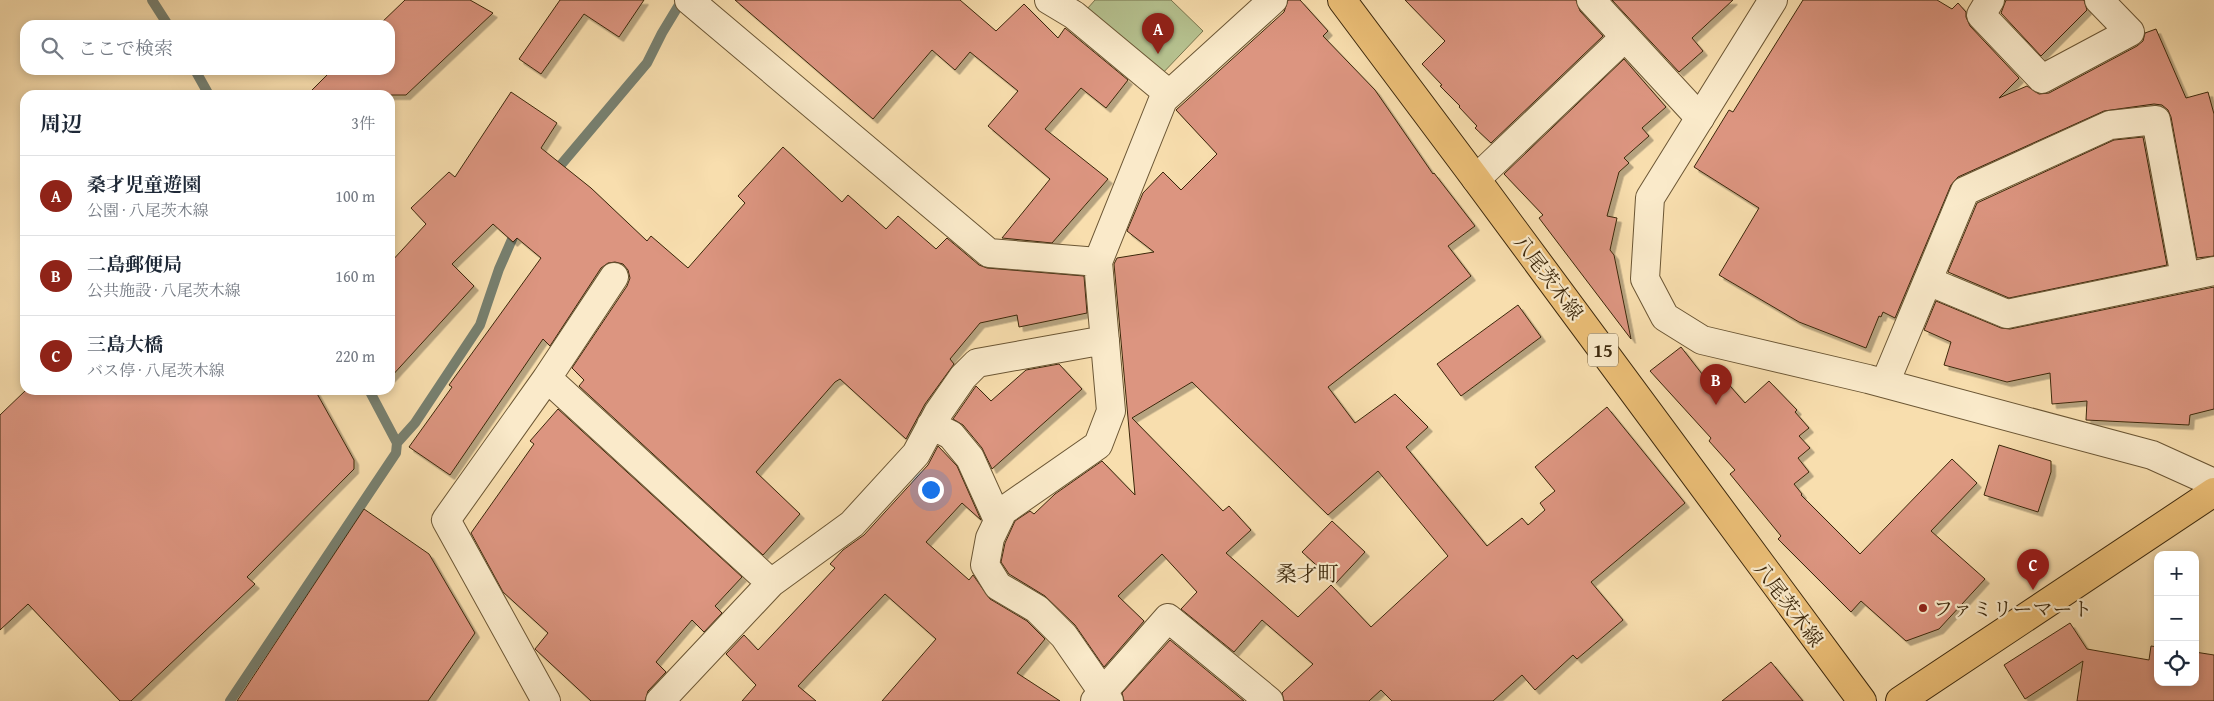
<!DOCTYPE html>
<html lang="ja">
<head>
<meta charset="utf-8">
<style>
  body { margin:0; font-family:"Gentium Book Plus","Noto Serif JP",serif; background:#f6f6f7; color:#1f2937 }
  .controls { position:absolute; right:15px; bottom:15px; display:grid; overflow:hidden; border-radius:10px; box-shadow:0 2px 8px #0003 }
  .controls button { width:45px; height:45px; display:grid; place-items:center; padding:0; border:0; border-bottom:1px solid #e0e1e3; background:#fff; color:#1f2937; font:25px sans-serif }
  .you { position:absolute; left:930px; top:489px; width:18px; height:18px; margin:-12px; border:4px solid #fff; border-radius:50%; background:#1a73e8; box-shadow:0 0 0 8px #1a73e833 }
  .badge { display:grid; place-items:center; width:32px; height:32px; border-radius:50%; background:#8f2418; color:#fff; font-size:16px; font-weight:700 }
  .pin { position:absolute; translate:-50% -41px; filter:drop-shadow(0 1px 2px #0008) }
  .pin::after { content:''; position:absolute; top:26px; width:18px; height:15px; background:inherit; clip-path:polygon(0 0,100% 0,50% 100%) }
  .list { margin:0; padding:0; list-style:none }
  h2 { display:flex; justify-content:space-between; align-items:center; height:65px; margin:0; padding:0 20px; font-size:21px }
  h2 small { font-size:16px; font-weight:400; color:#747a83 }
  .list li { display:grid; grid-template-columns:32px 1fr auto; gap:15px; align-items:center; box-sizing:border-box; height:80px; padding:0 20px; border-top:1px solid #e0e1e3 }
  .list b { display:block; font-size:19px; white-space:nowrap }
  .list p { margin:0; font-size:16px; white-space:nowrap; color:#747a83 }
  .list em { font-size:16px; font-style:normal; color:#747a83 }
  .icon { flex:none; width:28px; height:28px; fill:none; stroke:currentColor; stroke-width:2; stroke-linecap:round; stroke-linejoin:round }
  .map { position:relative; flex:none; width:2214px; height:701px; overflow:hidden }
  .search { position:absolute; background:#fff; box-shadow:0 2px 8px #0003; left:20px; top:20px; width:375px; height:55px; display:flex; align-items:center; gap:12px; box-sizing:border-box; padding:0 18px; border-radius:15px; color:#747a83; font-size:19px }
  .panel { position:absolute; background:#fff; box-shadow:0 2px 8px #0003; left:20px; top:90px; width:375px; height:305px; border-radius:15px }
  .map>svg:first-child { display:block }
  .green { fill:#b6c290; stroke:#79754e }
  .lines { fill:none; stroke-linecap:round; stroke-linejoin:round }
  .stream { stroke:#778070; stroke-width:10 }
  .building { fill:#dc9580; stroke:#3c280c; fill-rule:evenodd; filter:url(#shadow) }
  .minor-casing { stroke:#6b5634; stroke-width:30 }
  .tertiary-casing { stroke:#6b5634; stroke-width:30 }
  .primary-casing { stroke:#3c280c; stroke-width:30 }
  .minor { stroke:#faeaca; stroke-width:28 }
  .tertiary { stroke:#faeaca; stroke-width:28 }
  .primary { stroke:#ecbf77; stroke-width:28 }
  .poi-dot { fill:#8f2418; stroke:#faeaca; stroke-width:2 }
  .labels { text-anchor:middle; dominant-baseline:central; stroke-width:4.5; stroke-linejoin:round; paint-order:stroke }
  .shield { fill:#faeaca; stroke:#756245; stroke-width:1 }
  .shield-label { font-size:19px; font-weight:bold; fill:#3c280c }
  .street-label { font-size:20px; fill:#3c280c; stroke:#faeaca }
  .poi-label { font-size:20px; fill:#3c280c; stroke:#faeaca; text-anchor:start }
  .neighbourhood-label { font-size:21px; fill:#3c280c; stroke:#faeaca }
</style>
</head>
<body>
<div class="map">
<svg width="2214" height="701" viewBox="0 0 2214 701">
  <defs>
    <filter id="shadow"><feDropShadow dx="4.5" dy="4.5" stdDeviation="0" flood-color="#0004"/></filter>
  </defs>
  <rect width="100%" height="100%" fill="#f8deae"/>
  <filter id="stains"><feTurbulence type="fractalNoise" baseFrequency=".004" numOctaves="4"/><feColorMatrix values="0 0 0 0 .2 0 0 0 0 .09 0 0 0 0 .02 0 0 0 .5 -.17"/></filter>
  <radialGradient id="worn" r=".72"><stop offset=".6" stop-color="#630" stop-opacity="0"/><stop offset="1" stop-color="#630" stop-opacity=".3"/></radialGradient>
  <path class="green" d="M1095,0h76l32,31 -44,46 -72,-68z"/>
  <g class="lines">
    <path class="stream" d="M152,0l16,25
      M195,70l14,25
      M554,173l93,-110 15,-30 20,-33
      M369,390l28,53
      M230,701l166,-248 1,-10 18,-20 65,-98 19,-56 18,-41"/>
  </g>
  <path class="building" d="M405,0h65l23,13 -87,82h-99l25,-25h58v-45h-11z
    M560,0h84l-25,37 -35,-23 -43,60 -22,-15z
    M735,0h225l36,31 28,-27 34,34 7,-10 63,52 -22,28 -25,-20 -36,41 63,50 -56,64 -50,-5 48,-59 -62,-53 30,-35 -48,-39 -15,18 -23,-20 -59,69z
    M1288,0h12l28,31 -5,5 52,54 58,84 1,-1 41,53 -27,20 23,30 -143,111 27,36 40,-29 33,33 -22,20 81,99 35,-28 6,7 17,-15 -5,-7 15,-12 -20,-24 72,-60 78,96 -94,79 32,38 -46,39 -4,-4 -38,35 -13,-15 -29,26h-101l-11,-11 -12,11h-85l-2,-8 31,-29 -51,-44 -28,32 -53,-43 16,-17 -35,-38 -44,42 26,25 -40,46 -29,-42 -30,-29 -36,-22 -8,-12 4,-19 10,-22 15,-10 4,3 21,-20 47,-33 33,34 -21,-231 3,-6 37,-6 -27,-21 16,-38 20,-21 18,18 36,-36 -41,-44 108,-98zM1192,382l136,133 50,-44 70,85 -77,71 -40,-42 -33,32 -72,-64 25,-23 -22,-24 -6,5 -91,-93z
    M1405,0h171l4,11 23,25 -112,107 -16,-15 2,-2 -18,-19 1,-1 -20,-20 2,-1 -20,-21 23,-23z
    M1612,0h121l-41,38 11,13 -24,21z
    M1803,0h134l15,9 6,-6 8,9v5l4,9 49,52 -20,20 28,-12 12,8 10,-1 88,-47 6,-5 2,-8 11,-4 30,69 22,-6 6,22v142l-17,2 -26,-141 -3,-7 -6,-5 -8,-1 -50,7 -146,66 -7,8 -56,133 -12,-6 -2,5 -2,-1 -13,32 -67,-26 -80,-47 40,-67 -65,-41 35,-57 4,2z
    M2006,0h78l3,10 -46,46 -40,-43z
    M1624,59l42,48 -24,21 7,8 -25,22 5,5 -10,9 -12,44 10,2 -7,32 4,5 17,84 -92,-121 4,-3 -39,-41z
    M511,92l46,31 -16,25 50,40 56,53 4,-5 37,32 57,-65 -7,-7 45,-49 59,55 6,-7 38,34 12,-13 38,33 11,-11 32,27 8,3 97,8 3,37 -68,14 -2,-12 -37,8 -30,36 4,5 -29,40 -19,35 -66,-60 -5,3 -79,90 44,42 -37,41 -184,-169 5,-6 -12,-12 55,-82 3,-8 -2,-8 -5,-6 -8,-2 -7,1 -7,5 -51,78 -7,-7 -93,136 -41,-28 43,-60 -3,-2 92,-127 -24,-20 -4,4 -20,-18 -41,40 22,22 -84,92v-115l36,-39 -15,-16 38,-36 6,5z
    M2143,137l24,128 -158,33 -61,-26 29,-69 137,-63z
    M2214,287v122l-24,6 -1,10 -103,-5 1,-19 -35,3 -2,-31 -43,9 -63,-17 7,-23 -27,-12 12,-29 65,27 9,1z
    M1518,305l23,32 -80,59 -24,-32z
    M1681,347l25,32 10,-9 29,33 24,-22 28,29 -2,2 14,16 -10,8 11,12 -12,10 11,14 -15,12 8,10 -1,1 59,59 92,-95 25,24 -46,48 54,48 -46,50 -33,12 -45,-40 -10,11 -73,-73 3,-3 -51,-62 5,-4 -26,-29 2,-3 -61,-67z
    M1059,364l23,25 -90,80 -10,-21 -19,-23 -10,-6 23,-33 15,15 35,-31z
    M26,390h289l39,70v9l-107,108 8,7 -124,117h-11l-92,-97 -28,26v-215z
    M558,409l184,168 -27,29 7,7 -18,19 -12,-12 -36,42 10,10 -18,19 -3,10h-54l-56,-52 13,-16 -45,-41 -32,-59 63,-89 -4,-3z
    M1999,445l52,16v11l-13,40 -54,-17z
    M938,446l19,20 24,54 -19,-17 -36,39 43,38 4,-5 17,24 37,22 18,18 -28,34 43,28h-178l54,-62 -51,-45 -87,92 18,15h-74l14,-16 -30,-31 18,-19 14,15 77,-82 -5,-4 13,-14 21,-15 64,-70z
    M364,509l65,45 46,79 -47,68h-191z
    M1332,521l33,31 -29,31 -34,-31z
    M2070,623l17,26 62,11 2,-14 7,1v35h37v-30l19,3v46h-137l6,-40 -58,38 -21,-34z
    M1170,640l74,61h-120l-2,-8z
    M1771,662l32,39h-81z"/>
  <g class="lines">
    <defs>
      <path id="minor" d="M689,0l300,253 109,9
        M1049,0l25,15 95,79
        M1591,0l109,118
        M1990,0l-9,15 61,64 88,-47 -31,-32
        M1476,179l149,-142
        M1928,281l79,33 207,-43
        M547,378l224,205 -111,118
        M1885,383l80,-192 145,-66 46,-5 29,157
        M931,425l20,10 19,23 28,62
        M771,583l81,-59 64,-70 22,-41 25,-36 14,-14 128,-23
        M546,701l-100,-181 101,-142 67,-101
        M1095,701l73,-83 101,83
        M1109,701l-45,-65 -27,-27 -39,-23 -13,-21 5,-27 13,-27 95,-66 13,-34 -13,-149 65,-162 110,-100"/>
      <path id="tertiary" d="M1773,0l-123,198 -5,81 20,38 37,23 166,39 284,76 62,28"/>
      <path id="primary" d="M1342,0l134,179 386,522
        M1900,701l314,-209"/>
    </defs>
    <use href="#minor" class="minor-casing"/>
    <use href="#tertiary" class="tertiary-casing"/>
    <use href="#primary" class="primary-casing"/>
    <use href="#minor" class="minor"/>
    <use href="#tertiary" class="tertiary"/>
    <use href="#primary" class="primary"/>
  </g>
  <circle class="poi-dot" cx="1923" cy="608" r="5"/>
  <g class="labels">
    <rect class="shield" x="1588" y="333.5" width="30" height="33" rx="4"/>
    <g class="shield-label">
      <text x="1603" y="350">15</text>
    </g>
    <g class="street-label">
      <text transform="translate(1549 277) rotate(53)">八尾茨木線</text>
      <text transform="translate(1789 604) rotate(53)">八尾茨木線</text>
    </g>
    <g class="poi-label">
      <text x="1933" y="608">ファミリーマート</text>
    </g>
    <g class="neighbourhood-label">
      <text x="1307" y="573">桑才町</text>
    </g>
  </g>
  <rect width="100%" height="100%" filter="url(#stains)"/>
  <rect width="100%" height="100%" fill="url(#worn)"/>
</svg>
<div class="controls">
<button>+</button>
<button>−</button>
<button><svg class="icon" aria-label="locate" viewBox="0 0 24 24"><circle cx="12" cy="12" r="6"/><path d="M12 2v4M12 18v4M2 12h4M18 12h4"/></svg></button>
</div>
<div class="you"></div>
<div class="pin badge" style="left:1158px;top:54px">A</div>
<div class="pin badge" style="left:1716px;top:405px">B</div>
<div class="pin badge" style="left:2033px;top:590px">C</div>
<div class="search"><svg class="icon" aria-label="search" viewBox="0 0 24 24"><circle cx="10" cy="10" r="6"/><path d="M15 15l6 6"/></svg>ここで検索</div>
<section class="panel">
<h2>周辺<small>3件</small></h2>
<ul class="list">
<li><span class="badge">A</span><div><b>桑才児童遊園</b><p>公園 · 八尾茨木線</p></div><em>100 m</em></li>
<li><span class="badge">B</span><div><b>二島郵便局</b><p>公共施設 · 八尾茨木線</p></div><em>160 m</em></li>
<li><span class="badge">C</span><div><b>三島大橋</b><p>バス停 · 八尾茨木線</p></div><em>220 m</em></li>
</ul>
</section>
</div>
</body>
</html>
